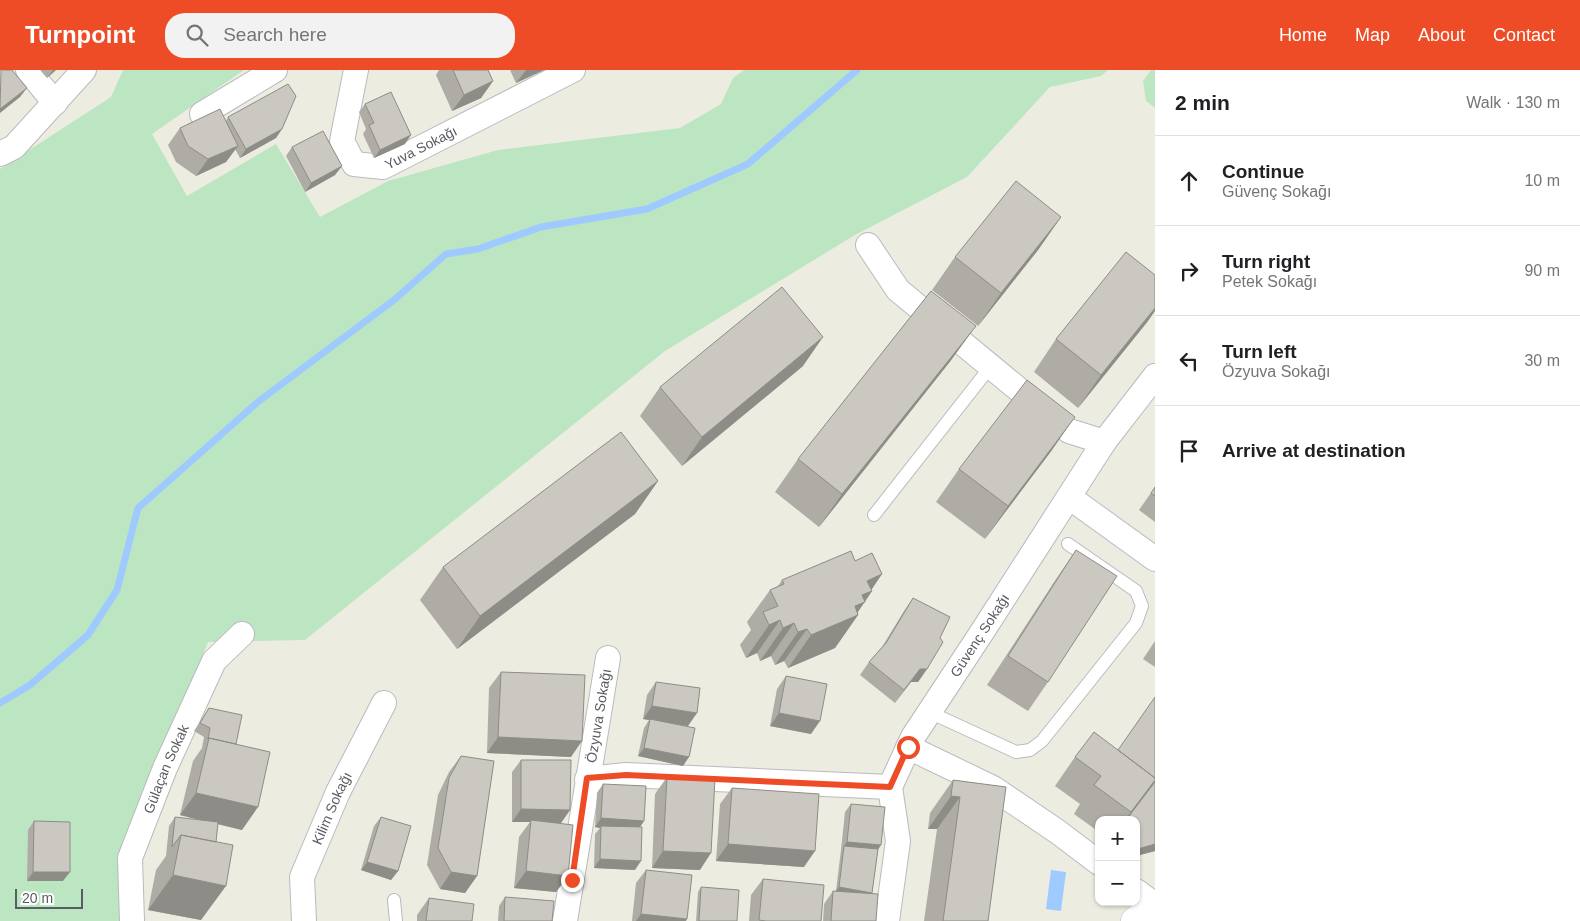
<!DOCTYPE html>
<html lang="en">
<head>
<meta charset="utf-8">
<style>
  body { margin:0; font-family:Helvetica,sans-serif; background:#f2f2f2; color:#202124 }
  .controls { position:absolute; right:15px; bottom:15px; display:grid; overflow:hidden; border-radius:10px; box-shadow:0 1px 4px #0004 }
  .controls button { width:45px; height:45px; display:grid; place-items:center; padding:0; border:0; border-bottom:1px solid #e0e0e0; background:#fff; color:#202124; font:25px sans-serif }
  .scale { position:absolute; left:15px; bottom:12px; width:68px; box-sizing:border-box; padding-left:5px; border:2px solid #595c62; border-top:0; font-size:14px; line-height:18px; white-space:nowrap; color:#595c62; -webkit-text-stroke:4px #fff; paint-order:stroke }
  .stop { position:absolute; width:15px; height:15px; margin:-11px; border:4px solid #ee4c26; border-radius:50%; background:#fff }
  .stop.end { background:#ee4c26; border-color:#fff; box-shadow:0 1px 5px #0008 }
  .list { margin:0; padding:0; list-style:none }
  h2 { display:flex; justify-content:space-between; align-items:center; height:65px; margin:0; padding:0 20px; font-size:21px }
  h2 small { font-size:16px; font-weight:400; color:#757577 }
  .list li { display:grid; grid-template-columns:32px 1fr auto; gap:15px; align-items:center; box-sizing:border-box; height:90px; padding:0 20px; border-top:1px solid #e0e0e0 }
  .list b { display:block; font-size:19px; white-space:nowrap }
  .list p { margin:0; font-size:16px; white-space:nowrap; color:#757577 }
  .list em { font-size:16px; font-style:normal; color:#757577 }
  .icon { flex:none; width:28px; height:28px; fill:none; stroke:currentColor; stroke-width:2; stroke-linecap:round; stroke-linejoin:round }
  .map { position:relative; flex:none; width:1155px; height:851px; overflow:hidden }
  header { display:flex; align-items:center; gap:30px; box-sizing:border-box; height:70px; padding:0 25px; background:#ee4c26; color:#fff }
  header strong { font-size:24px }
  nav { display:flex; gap:28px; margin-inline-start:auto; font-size:18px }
  .search { width:350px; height:45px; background:#f2f2f2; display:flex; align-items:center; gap:12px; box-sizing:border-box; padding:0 18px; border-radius:20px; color:#757577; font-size:19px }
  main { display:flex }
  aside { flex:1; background:#fff }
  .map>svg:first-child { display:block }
  .green { fill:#bce6c1 }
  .water { fill:#9fcaff }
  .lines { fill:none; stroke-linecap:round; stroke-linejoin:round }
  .stream { stroke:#9fcaff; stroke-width:7 }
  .service-casing { stroke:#b9bac0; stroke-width:14 }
  .minor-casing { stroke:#b9bac0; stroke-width:26 }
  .secondary-casing { stroke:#b9bcc3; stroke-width:29 }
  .service { stroke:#fff; stroke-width:12 }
  .minor { stroke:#fff; stroke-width:24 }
  .secondary { stroke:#fff; stroke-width:28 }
  .wall { fill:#aeaca5 }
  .shaded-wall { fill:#8d8c86 }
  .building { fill:#cac8c0; stroke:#8d8c86 }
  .route { stroke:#ee4c26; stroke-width:6 }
  .labels { text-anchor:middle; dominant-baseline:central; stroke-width:4; stroke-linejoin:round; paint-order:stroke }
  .street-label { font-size:14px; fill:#595c62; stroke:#fff }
</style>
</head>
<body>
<header>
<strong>Turnpoint</strong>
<div class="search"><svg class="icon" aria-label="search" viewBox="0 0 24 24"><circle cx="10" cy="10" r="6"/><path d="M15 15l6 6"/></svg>Search here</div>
<nav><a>Home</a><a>Map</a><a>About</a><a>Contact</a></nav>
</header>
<main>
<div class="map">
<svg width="1155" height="851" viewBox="0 0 1155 851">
  <rect width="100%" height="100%" fill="#edece1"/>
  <path class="green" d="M123,0h121l-92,64 35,62 89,-52 44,73 68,-36 110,-31 182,-22 41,-24 12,-26 11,-8h364l-7,6 -51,11 -83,90 -112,58 -190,116 -360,289 -97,2 -84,210 5,69h-129v-752l111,-72z
    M1151,0h4v38l-9,-7 -3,-20z"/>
  <path class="water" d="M1051,800l15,2 -5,39 -15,-2z"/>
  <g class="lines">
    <path class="stream" d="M0,633l30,-18 58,-50 29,-45 21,-82 121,-107 135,-101 52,-46 32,-5 63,-22 106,-18 101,-45 109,-94"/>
    <defs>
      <path id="service" d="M874,445l117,-149
        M929,642l87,40 14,-2 12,-9 94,-118 6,-17 -6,-15 -68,-47
        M394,830l2,21"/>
      <g id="minor">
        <path d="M28,0l27,33"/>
        <path id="s1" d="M356,0l-14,71 12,23 29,3 190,-97"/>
        <path d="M202,44l73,-44"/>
        <path d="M0,84l14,-7 70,-77"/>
        <path d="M868,175l30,45 171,141 35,11"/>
        <path d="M1069,427l86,62"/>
        <path d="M908,677l85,41 65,44 41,31"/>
        <path d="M587,709l39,-4 264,12"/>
        <path d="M1136,821l19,14"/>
        <path id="s2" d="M132,851l-2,-63 35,-90 49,-107 28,-27"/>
        <path id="s3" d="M304,851l-2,-44 36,-85 46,-89"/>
        <path id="s4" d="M565,851l43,-263"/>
        <path id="s5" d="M887,851l11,-80 -8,-54 23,-50 71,-108 120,-187 51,-66"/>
      </g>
      <path id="secondary" d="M1135,851l20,-15"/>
    </defs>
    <use href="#service" class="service-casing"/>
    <use href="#minor" class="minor-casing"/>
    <use href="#secondary" class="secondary-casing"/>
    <use href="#service" class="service"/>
    <use href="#minor" class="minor"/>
    <use href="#secondary" class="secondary"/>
  </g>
  <path class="wall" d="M40,0h16l-9,8z
    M439,0h49l5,11 -12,17 -29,13 -16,-36z
    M510,0h34l-28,13z
    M365,34l40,40 -31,14 -11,-24 3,-5 -7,-17z
    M228,47l54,12 -6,9 -36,20 -5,-9 -9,13 -30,14 -20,-14 -8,-17 12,-17 46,-7z
    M292,77l50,19 -7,9 -30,17 -19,-36z
    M1061,147l-23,33 -60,76 -46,-36 23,-33z
    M1148,251l-70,87 -44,-36 22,-33z
    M952,289l-133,168 -44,-35 23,-33z
    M803,296l-121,100 -42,-50 20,-29z
    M1052,380l-67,89 -49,-37 23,-33z
    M658,411l-23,33 -178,135 -37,-49 23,-33z
    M1155,417v35l-16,-12z
    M1076,480l-28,132 -20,29 -41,-26 69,-106z
    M855,491l27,13 -11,15 1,2 -14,21v3l-23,33 -47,20 -4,-7 -9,4 -4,-9 -11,5 -3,-8 -11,5 -6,-13 11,-15 -4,-8 23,-32 8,-4 4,-6z
    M913,528l14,71 -9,13h-7l-16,21 -35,-28 9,-13 13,-15 22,-36z
    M1155,571v26l-12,-8z
    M501,602l70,85 -84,-4 2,-65z
    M786,606l25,58 -41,-8 7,-37z
    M656,612l32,44 -12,-2 7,42 -45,-10 6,-28 5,-8 -6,-1 4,-24z
    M209,638l27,36 6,86 -24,-6 -2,18 -15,78 -53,-10 8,-40 10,-14 3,-30 6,-9 27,4 -22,-6 13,-54 9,-13 2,-11 -10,-6z
    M1118,680l37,101 -19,5v-36h-37v12l-25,-18 6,-10 -25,-18 20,-29z
    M461,686l16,120 -12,17 -25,-4 -13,-24 11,-70 11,-23z
    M521,690l49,50 -9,13h-9l16,53 -12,16 -42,-4 5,-51 11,-15h-18v-50z
    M667,707l33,93 -48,-2 3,-74z
    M953,710l53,7 -18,134h-64l13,-92h-9l2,-16z
    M603,714l41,37 -4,6 -5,43 -41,-2 1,-34 5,-6 -5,-1 2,-34z
    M732,718l72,79 -88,-6 4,-57z
    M851,734l30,41 -3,4 -6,44 4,28h-53l1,-17 9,-13h3l5,-41 4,-38z
    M381,747l17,54 -7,9 -30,-10 13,-44z
    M34,751l29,60h-36l1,-51z
    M646,800l40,51h-54l4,-38z
    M763,809l58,42h-72l2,-26z
    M701,817l36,34h-41l2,-29z
    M505,827l47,24h-54l1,-15z
    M429,828l43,23h-55v-6z"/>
  <path class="shaded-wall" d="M53,0h3l-9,8z
    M526,0h18l-28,13z
    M493,11l-12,17 -29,13 12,-16z
    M27,18l-7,9 -20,16v-4z
    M282,59l-6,9 -36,20 6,-9z
    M411,65l-6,9 -31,14 6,-8z
    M238,76l-12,16 -30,14 12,-17z
    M342,96l-7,9 -30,17 6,-9z
    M1061,147l-23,33 -60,76 23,-33z
    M1155,238v3l-7,10 -70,87 23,-33z
    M976,256l-24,33 -133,168 23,-33z
    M823,267l-20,29 -121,100 20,-29z
    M1075,347l-23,33 -67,89 23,-33z
    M658,411l-23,33 -178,135 23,-33z
    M882,504l-12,18 2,-1 -17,25 3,-1 -23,33 -47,20 23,-33 56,-54z
    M780,550l-23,33 -11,5 23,-33z
    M794,553l-23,33 -11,5 23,-33z
    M807,559l-23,32 -9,4 23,-33z
    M920,599h7l-9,13h-7l-16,21z
    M652,636l45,7 -9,13 -45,-7z
    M779,643l41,8 -9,13 -41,-8z
    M498,667l84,4 -11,16 -84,-4z
    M644,678l45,9 -6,9 -45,-10z
    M1155,710v2l-29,38h-1z
    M196,723l62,14 -16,23 -62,-15z
    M951,726l9,1 -23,32h-9z
    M521,739l49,1 -9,13 -30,-1v-2l-1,2h-18z
    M601,748l43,3 -6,9 -37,-4 -1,2 -5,-1z
    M847,772l34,3 -6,9 -31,-8 -3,4z
    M728,774l87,7 -11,16 -88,-6z
    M1155,774v7l-19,5v-4l2,-3z
    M663,781l48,2 -11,17 -48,-2z
    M600,789l41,2 -6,9 -41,-2z
    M367,792l31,9 -7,9 -30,-10z
    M526,801l42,5 -12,16 -42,-4z
    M33,802h37l-7,9h-36z
    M451,802l26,4 -12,17 -25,-4z
    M173,805l53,11 -25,34 -53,-10z
    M839,817l33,6 -3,4 -34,-5z
    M641,844l46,5 -1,2h-50z"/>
  <path class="building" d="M1,0h11l15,18 -27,21z
    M453,0h35l5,11 -29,14z
    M288,14l8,12 -14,33 -36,20 -18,-32z
    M391,22l20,43 -31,15 -11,-25 5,-2 -9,-19z
    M220,39l18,37 -30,13 -20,-13 -8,-18z
    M323,61l19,35 -31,17 -19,-36z
    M1016,111l45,36 -60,76 -46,-36z
    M1126,182l29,23v33l-54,67 -45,-36z
    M782,217l41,50 -121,100 -42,-50z
    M931,221l45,35 -134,168 -44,-35z
    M1027,310l48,37 -67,89 -49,-37z
    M621,362l37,49 -178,135 -37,-49z
    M1155,417v9l-4,-3z
    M1076,480l41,26 -69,106 -40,-26z
    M851,481l4,10 17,-8 10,21 -15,7 5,10 -10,4 3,7 -10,4 3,9 -47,20 -4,-6 -9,3 -4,-9 -11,5 -3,-8 -11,5 -6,-13 15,-6 -8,-16 14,-6 -2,-4z
    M913,528l37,19 -10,21 3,4 -16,27h-7l-16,21 -35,-28 17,-19z
    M501,602l84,3 -3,66 -84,-4z
    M786,606l41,8 -7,37 -41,-8z
    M656,612l44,6 -3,25 -45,-7z
    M1155,627v81l-37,-28z
    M209,638l33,7 -6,29 -27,-6 -1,1 2,-11 -10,-5z
    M650,649l45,9 -6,29 -45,-9z
    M1094,662l61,46v2l-24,32 -37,-27 7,-9 -26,-19z
    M209,668l61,14 -12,55 -62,-14z
    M461,686l33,5 -17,115 -26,-4 -13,-24 11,-70z
    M521,690h50l-1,50 -49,-1z
    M667,707l48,2 -4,74 -48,-2z
    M953,710l53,7 -18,134h-45l17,-124 -9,-1z
    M1155,712v62l-17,5 -2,-2v-27h-10z
    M603,714l43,2 -2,35 -43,-3z
    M732,718l87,6 -4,57 -87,-7z
    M851,734l34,3 -4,38 -34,-3z
    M175,747l43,5 -2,20 -35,-7 -9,12z
    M381,747l30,9 -13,45 -31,-9z
    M531,750l42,5 -5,51 -42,-5z
    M34,751l36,1v50h-37z
    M601,756l41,1 -1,34 -41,-2z
    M181,765l52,10 -7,41 -53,-11z
    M844,776l34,3 -6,44 -33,-6z
    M646,800l46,5 -5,44 -46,-5z
    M763,809l61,6 -3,36h-55l-7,-1z
    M701,817l38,3 -2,31h-38z
    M833,821l45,3 -2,27h-45z
    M505,827l49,4 -2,20h-48z
    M429,828l45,6 -2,17h-46z"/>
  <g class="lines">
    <path class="route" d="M572,810l15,-102 39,-3 264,12 18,-40"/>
  </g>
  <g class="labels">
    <g class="street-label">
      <text stroke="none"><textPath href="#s1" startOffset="170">Yuva Sokağı</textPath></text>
      <text stroke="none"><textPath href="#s5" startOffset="312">Güvenç Sokağı</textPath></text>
      <text stroke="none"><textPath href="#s4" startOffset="208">Özyuva Sokağı</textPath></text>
      <text stroke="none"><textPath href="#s2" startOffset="159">Gülaçan Sokak</textPath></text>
      <text stroke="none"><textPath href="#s3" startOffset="119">Kilim Sokağı</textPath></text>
    </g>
  </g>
</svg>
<div class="controls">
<button>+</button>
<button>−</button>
</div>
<div class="scale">20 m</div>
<div class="stop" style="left:908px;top:677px"></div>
<div class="stop end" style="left:572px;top:810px"></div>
</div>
<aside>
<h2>2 min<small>Walk · 130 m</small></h2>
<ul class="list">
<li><svg class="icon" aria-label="ahead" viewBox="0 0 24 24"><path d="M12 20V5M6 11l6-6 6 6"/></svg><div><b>Continue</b><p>Güvenç Sokağı</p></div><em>10 m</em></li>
<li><svg class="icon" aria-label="right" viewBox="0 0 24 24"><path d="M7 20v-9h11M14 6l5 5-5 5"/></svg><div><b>Turn right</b><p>Petek Sokağı</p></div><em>90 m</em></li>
<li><svg class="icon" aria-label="left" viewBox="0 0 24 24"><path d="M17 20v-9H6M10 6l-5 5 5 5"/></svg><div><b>Turn left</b><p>Özyuva Sokağı</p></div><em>30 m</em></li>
<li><svg class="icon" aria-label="arrive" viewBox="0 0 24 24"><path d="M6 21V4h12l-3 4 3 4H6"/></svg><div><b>Arrive at destination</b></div></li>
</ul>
</aside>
</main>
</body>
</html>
